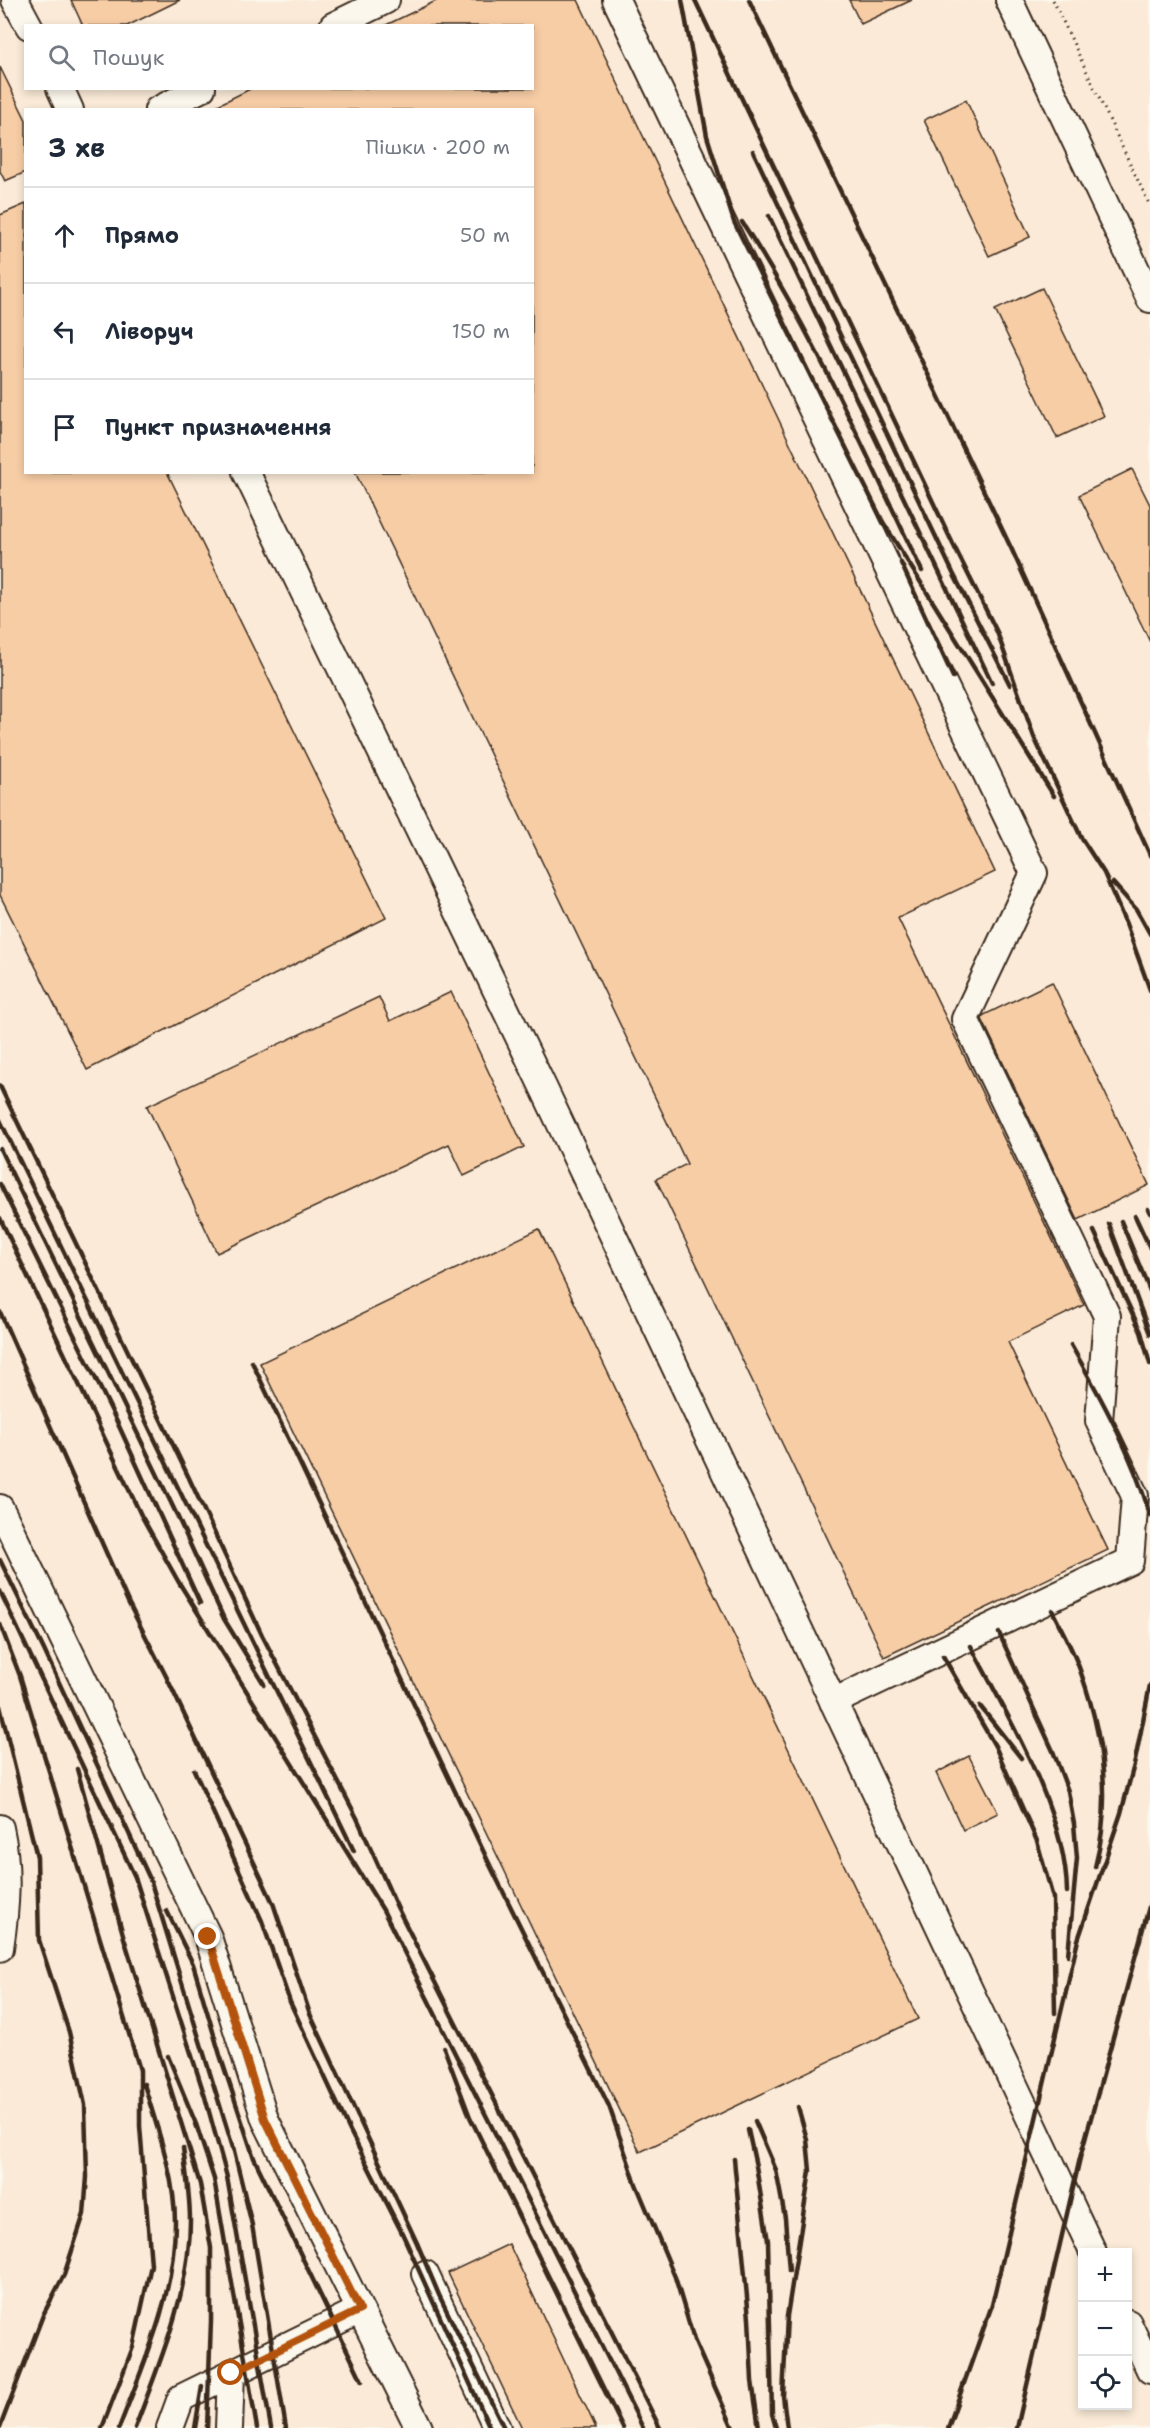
<!DOCTYPE html>
<html lang="uk">
<head>
<meta charset="utf-8">
<style>
  body { margin:0; font-family:"Shantell Sans",sans-serif; background:#f2f2f3; color:#1f2937 }
  .controls { position:absolute; right:18px; bottom:18px; display:grid; overflow:hidden; border-radius:0px; box-shadow:0 3px 9px #0003 }
  .controls button { width:54px; height:54px; display:grid; place-items:center; padding:0; border:0; border-bottom:2px solid #e0e1e3; background:#fff; color:#1f2937; font:30px sans-serif }
  .stop { position:absolute; width:18px; height:18px; margin:-14px; border:4px solid #b45309; border-radius:50%; background:#fff }
  .stop.end { background:#b45309; border-color:#fff; box-shadow:0 2px 6px #0008 }
  .list { margin:0; padding:0; list-style:none }
  h2 { display:flex; justify-content:space-between; align-items:center; height:78px; margin:0; padding:0 24px; font-size:26px }
  h2 small { font-size:20px; font-weight:400; color:#747a83 }
  .list li { display:grid; grid-template-columns:39px 1fr auto; gap:18px; align-items:center; box-sizing:border-box; height:96px; padding:0 24px; border-top:2px solid #e0e1e3 }
  .list b { display:block; font-size:22px; white-space:nowrap }
  .list em { font-size:20px; font-style:normal; color:#747a83 }
  .icon { flex:none; width:33px; height:33px; fill:none; stroke:currentColor; stroke-width:2; stroke-linecap:round; stroke-linejoin:round }
  .map { position:relative; flex:none; width:1150px; height:2428px; overflow:hidden }
  .search { position:absolute; background:#fff; box-shadow:0 3px 9px #0003; left:24px; top:24px; width:510px; height:66px; display:flex; align-items:center; gap:15px; box-sizing:border-box; padding:0 21px; border-radius:0px; color:#747a83; font-size:22px }
  .panel { position:absolute; background:#fff; box-shadow:0 3px 9px #0003; left:24px; top:108px; width:510px; height:366px; border-radius:0px }
  .map>svg:first-child { display:block }
  .built { fill:#faead7; fill-rule:evenodd }
  .building { fill:#f7cda6; stroke:#3b2a1e; stroke-width:1.5 }
  .lines { fill:none; stroke-linecap:round; stroke-linejoin:round }
  .minor-casing { stroke:#3b2a1e; stroke-width:30 }
  .path { stroke:#3b2a1e; stroke-width:3; stroke-dasharray:1.5 4.5; stroke-linecap:butt }
  .minor { stroke:#fbf7ec; stroke-width:26 }
  .rail { stroke:#3b2a1e; stroke-width:4.5 }
  .route { stroke:#b45309; stroke-width:8 }
</style>
</head>
<body>
<div class="map">
<svg width="1150" height="2428" viewBox="0 0 1150 2428">
  <rect width="100%" height="100%" fill="#fbf7ec"/>
  <filter id="ink" filterUnits="userSpaceOnUse"><feTurbulence type="fractalNoise" baseFrequency=".0167" numOctaves="2"/><feDisplacementMap in="SourceGraphic" scale="12" xChannelSelector="R" yChannelSelector="G"/><feConvolveMatrix kernelMatrix="1 2 1 2 8 2 1 2 1" color-interpolation-filters="sRGB"/></filter>
  <g filter="url(#ink)">
    <path class="built" d="M0,0h1150v2428h-1150zM26,26h506v62h-506zM26,110h506v362h-506zM1082,2252h46v154h-46z"/>
    <path class="building" d="M71,0h109l-53,26h-44z
      M438,0h140l417,872 -97,46 186,387 -76,37 100,208 -224,107 -228,-478 31,-15 -332,-692h177v-362h-324l44,-22h280v-62h-148z
      M849,0h63l-51,24z
      M0,67l26,53v52l-21,9 -5,-10z
      M966,100l64,137 -41,19 -65,-136z
      M26,204v268h141l219,446 -299,152 -87,-175v-680z
      M1042,288l62,128 -47,22 -62,-128z
      M1132,469l18,36v137l-71,-147z
      M1052,982l97,203 -71,35 -96,-201 2,-4z
      M451,992l73,155 -60,29 -15,-32 -232,109 -70,-147 232,-109 11,24z
      M539,1229l379,790 -278,133 -380,-789z
      M969,1756l29,57 -35,17 -27,-57z
      M509,2244l87,184h-74l-74,-155z"/>
    <g class="lines">
      <defs>
        <path id="minor" d="M15,0l14,26
          M616,0l418,873 -69,146 142,297 -8,105 36,75 -5,65 -297,141
          M1009,0l141,299
          M333,26l53,-26
          M60,88l10,22
          M158,110l44,-22
          M246,472l298,617 549,1163
          M0,1508l208,429 57,182 154,309
          M0,1828c9,40 6,80 0,120
          M425,2274l72,154
          M1128,2323l22,47
          M170,2428l11,-30 179,-88
          M229,2428l2,-55"/>
      </defs>
      <use href="#minor" class="minor-casing"/>
      <path class="path" d="M1053,0l97,206"/>
      <use href="#minor" class="minor"/>
      <path class="rail" d="M682,0l25,136 27,86 149,300 171,274
        M695,0l258,544 44,88 37,105 48,102 22,34 22,51 24,66
        M749,0l263,550 138,305
        M753,151l200,422 57,112
        M769,216l223,467
        M742,222c72,111 123,231 180,349
        M901,563l52,114
        M1113,883l23,26 14,25
        M0,1086l189,392 73,157 95,183 40,89 263,521
        M0,1120l354,731
        M0,1149l175,362 49,108 40,65
        M0,1184l118,240 82,179
        M1148,1209l2,4
        M1135,1216l15,32
        M0,1218l141,297 37,66 205,329 260,518
        M1121,1221l29,70
        M1109,1224l41,110
        M1094,1231l47,101 9,32
        M0,1312l128,290 38,74 107,227 37,111 107,229 22,52 65,133
        M1071,1345c31,54 61,109 79,170
        M252,1362l236,499 121,245 27,78 39,93 19,63 39,88
        M0,1560l44,90 106,229 84,272 18,74 34,203
        M0,1591l135,286 70,220 22,80 44,251
        M1052,1610c10,21 22,41 29,63 22,62 31,130 14,194
        M0,1624l20,52 120,394v56l11,139 -18,82 -31,81
        M999,1633l54,118 15,40 6,33 3,34 -9,97
        M971,1646c37,71 95,166 96,246
        M943,1656l52,90 42,95 16,57 2,115
        M0,1706l37,151 2,83 30,92 16,73 2,72 -3,37 -20,61 -21,40 -43,112
        M980,1706l41,52
        M77,1769l47,169 76,246 11,64v73l-4,107
        M194,1770l68,151 28,81 60,129 53,104 87,193
        M167,1911l26,53 27,91 34,103 108,223
        M444,2048l26,69 153,311
        M168,2056l28,68 18,55 43,249
        M755,2121l21,49 9,48 4,53
        M748,2130l8,36 12,75 4,173 4,14
        M734,2159l15,159 3,63 7,47
        M119,2428c26,-67 56,-133 56,-206 0,-46 -18,-94 -31,-138
        M135,2428c25,-66 55,-136 55,-207 0,-24 -4,-50 -7,-73
        M195,2428l7,-42
        M787,2428l-4,-32 4,-80 23,-145 -3,-32 -9,-32
        M948,2428l44,-123 86,-365 43,-127 14,-52 15,-76
        M1017,2428l63,-270 70,-255"/>
    </g>
  </g>
  <g class="lines" filter="url(#ink)">
    <path class="route" d="M208,1937l57,182 95,191 -129,63"/>
  </g>
</svg>
<div class="controls">
<button>+</button>
<button>−</button>
<button><svg class="icon" aria-label="locate" viewBox="0 0 24 24"><circle cx="12" cy="12" r="6"/><path d="M12 2v4M12 18v4M2 12h4M18 12h4"/></svg></button>
</div>
<div class="stop" style="left:231px;top:2373px"></div>
<div class="stop end" style="left:208px;top:1937px"></div>
<div class="search"><svg class="icon" aria-label="search" viewBox="0 0 24 24"><circle cx="10" cy="10" r="6"/><path d="M15 15l6 6"/></svg>Пошук</div>
<section class="panel">
<h2>3 хв<small>Пішки · 200 m</small></h2>
<ul class="list">
<li><svg class="icon" aria-label="ahead" viewBox="0 0 24 24"><path d="M12 20V5M6 11l6-6 6 6"/></svg><div><b>Прямо</b></div><em>50 m</em></li>
<li><svg class="icon" aria-label="left" viewBox="0 0 24 24"><path d="M17 20v-9H6M10 6l-5 5 5 5"/></svg><div><b>Ліворуч</b></div><em>150 m</em></li>
<li><svg class="icon" aria-label="arrive" viewBox="0 0 24 24"><path d="M6 21V4h12l-3 4 3 4H6"/></svg><div><b>Пункт призначення</b></div></li>
</ul>
</section>
</div>
</body>
</html>
